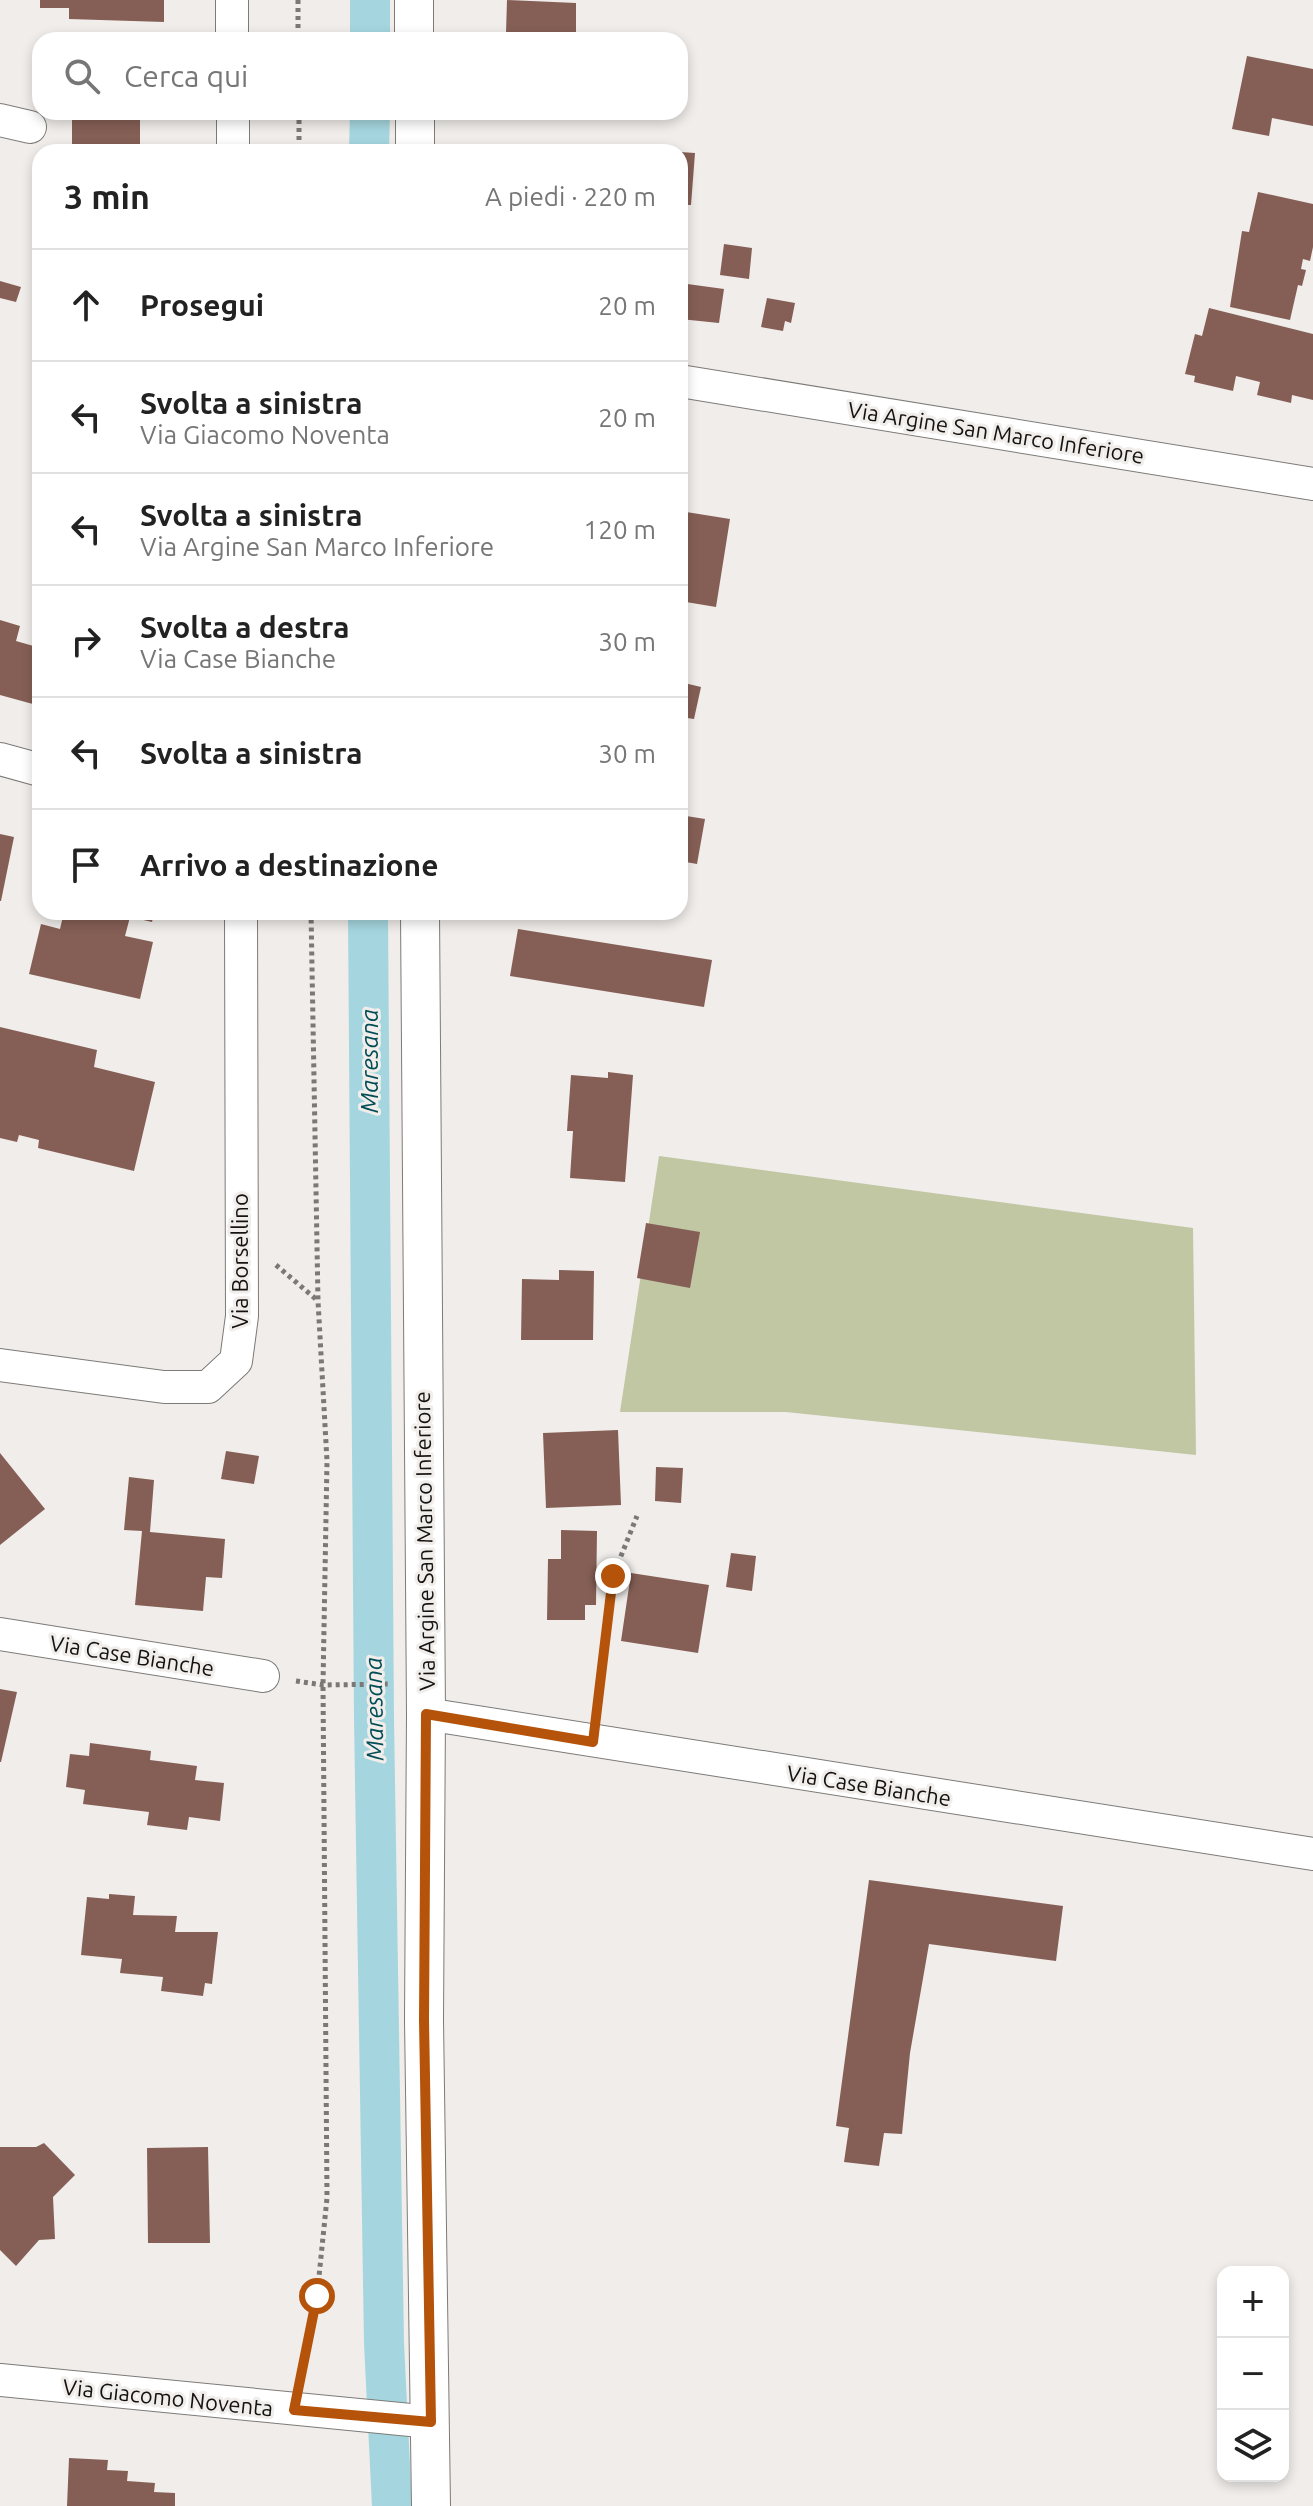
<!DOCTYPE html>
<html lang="it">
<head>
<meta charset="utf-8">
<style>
  body { margin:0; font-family:Ubuntu,sans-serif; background:#f2f2f2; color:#222 }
  .controls { position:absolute; right:24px; bottom:24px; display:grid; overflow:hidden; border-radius:16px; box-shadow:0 4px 12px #0003 }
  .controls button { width:72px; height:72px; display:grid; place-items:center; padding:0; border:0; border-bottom:2px solid #e0e0e0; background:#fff; color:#222; font:40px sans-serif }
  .stop { position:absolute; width:24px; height:24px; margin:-18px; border:6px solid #b45309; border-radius:50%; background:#fff }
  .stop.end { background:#b45309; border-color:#fff; box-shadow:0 2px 8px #0008 }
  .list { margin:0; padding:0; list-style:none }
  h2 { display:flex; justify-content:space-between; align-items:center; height:104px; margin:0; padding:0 32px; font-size:34px }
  h2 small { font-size:26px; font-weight:400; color:#767676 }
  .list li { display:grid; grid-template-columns:52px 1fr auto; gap:24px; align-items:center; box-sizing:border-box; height:112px; padding:0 32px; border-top:2px solid #e0e0e0 }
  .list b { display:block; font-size:30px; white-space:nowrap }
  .list p { margin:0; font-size:26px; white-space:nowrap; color:#767676 }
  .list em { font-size:26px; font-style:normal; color:#767676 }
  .icon { flex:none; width:44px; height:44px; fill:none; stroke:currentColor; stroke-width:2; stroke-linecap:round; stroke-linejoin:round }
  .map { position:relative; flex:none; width:1313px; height:2506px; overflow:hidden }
  .search { position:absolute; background:#fff; box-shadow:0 4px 12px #0003; left:32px; top:32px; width:656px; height:88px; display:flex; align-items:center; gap:20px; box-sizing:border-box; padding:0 28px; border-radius:24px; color:#767676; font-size:30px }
  .panel { position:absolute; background:#fff; box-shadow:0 4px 12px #0003; left:32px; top:144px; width:656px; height:776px; border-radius:24px }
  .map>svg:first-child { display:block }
  .green { fill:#c1c6a3 }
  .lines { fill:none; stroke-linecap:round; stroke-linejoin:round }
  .canal { stroke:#a5d6df; stroke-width:40 }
  .building { fill:#855f56 }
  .minor-casing { stroke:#7d7b78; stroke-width:34 }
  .tertiary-casing { stroke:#7d7b78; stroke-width:40 }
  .path { stroke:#7b7977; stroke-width:5; stroke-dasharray:4 4; stroke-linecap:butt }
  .minor { stroke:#fff; stroke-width:32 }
  .tertiary { stroke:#fff; stroke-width:38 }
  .route { stroke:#b45309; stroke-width:10 }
  .labels { text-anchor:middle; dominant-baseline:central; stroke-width:6; stroke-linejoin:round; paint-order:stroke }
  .street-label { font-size:22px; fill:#141312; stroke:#f0edea }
  .water-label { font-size:24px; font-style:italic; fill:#004d56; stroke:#f0edea }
</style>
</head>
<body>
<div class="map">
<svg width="1313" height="2506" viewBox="0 0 1313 2506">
  <rect width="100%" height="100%" fill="#f0edea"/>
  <path class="green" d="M659,1156l534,72 3,227 -410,-43h-166z"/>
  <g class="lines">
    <path class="canal" d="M370,40v-40
      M369,152l1,-40
      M368,912l6,807 10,624 8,163"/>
  </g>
  <path class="building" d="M40,0h124v22l-95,-3v-11h-29z
    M507,0l69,3v31l-70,-1z
    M1247,56l66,13v57l-41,-8 -3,18 -37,-7z
    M72,112h68v40h-68z
    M680,152l15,1 -4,52h-6l-2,23h-3z
    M1258,192l55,12v43l-3,14 -7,-2 -2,10 5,1 -4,16 -4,-1 -8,35 -60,-13 12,-76 7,1z
    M724,244l28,4 -3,31 -29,-4z
    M0,281l21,6 -5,15 -16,-4z
    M680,283l44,6 -5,34 -39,-4z
    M767,298l28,5 -4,20 -6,-2 -2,10 -22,-4z
    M1209,308l104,26v66l-21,-5 -1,8 -34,-8 3,-13 -24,-6 -3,15 -39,-9 1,-6 -10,-2 10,-40 7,2z
    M680,511l50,8 -14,88 -36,-6z
    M0,620l20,6 -4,15 21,6 3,-6v65l-40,-11z
    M680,682l21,5 -7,32 -14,-2z
    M680,815l25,4 -8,45 -17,-3z
    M0,834l14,3 -13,64h-1z
    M64,912h90l-2,10 -22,-5 -5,19 28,6 -13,57 -111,-25 12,-50 19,5z
    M518,929l194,31 -8,47 -194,-31z
    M0,1027l97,23 -3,17 61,15 -21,89 -96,-23 1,-8 -20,-5 -2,7 -17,-4z
    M608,1072l25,3 -8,107 -55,-4 3,-47h-6l4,-56 37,3z
    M646,1223l54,9 -10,56 -53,-10z
    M559,1270l35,1 -1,69h-72l1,-61 37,1z
    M618,1430l3,75 -75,3 -3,-75z
    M226,1451l33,5 -5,28 -33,-5z
    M0,1453l45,56 -45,36z
    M656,1467l27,1 -2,35 -26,-2z
    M129,1477l25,3 -4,52 75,7 -3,39 -16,-1 -3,34 -68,-6 7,-74 -18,-1z
    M561,1530l36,1 -1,74h-11v15h-38l1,-61h13z
    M731,1553l25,3 -4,35 -26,-4z
    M631,1573l78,12 -11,68 -77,-12z
    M0,1689l17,3 -16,70h-1z
    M90,1743l61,8 -1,9 47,6 -2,14 29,3 -4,38 -31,-4 -2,13 -40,-5 2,-13 -66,-8 2,-14 -19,-3 4,-33 19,2z
    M869,1880l194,26 -7,55 -127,-17 -19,109 -8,81 -18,-1 -5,33 -35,-4 5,-34 -13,-2z
    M109,1894l26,2 -2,19 44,1 -2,16h43l-6,52 -7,-1 -2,13 -42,-5 2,-14 -43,-4 2,-14 -41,-4 6,-58 22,2z
    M44,2143l31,32 -22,22 2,42 -16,1 -23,26 -16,-16v-103h36z
    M208,2147l2,96h-62l-1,-95z
    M69,2458l39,2 -1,10 21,1 -1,10 28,2 -1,9 21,1v13h-108z"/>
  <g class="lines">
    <defs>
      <path id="minor" d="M232,0v40
        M233,112v40
        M0,120l30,7
        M680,381l633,103
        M0,759l40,11
        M0,1365l164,22h44l28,-26 6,-45 -1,-404
        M0,1634l263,42
        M426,1714l887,140
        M0,2380l431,42"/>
      <path id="tertiary" d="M414,0v40
        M415,112v40
        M420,912l6,802 -2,306 7,486"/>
    </defs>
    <use href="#minor" class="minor-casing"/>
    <use href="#tertiary" class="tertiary-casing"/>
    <path class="path" d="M298,0v40
      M299,112v40
      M276,1265l41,35
      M296,1681l27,4 66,-1
      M598,1706l15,-130 24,-60
      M301,2377l16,-81 10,-98 -4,-513 4,-224 -9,-160 -7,-389"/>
    <use href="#minor" class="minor"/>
    <use href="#tertiary" class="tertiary"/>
  </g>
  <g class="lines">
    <path class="route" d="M317,2296l-23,114 137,12 -7,-402 2,-306 167,28 20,-166"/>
  </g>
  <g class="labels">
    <g class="street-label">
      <text transform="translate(996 432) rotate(9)">Via Argine San Marco Inferiore</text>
      <text transform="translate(239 1261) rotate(-90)">Via Borsellino</text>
      <text transform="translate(424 1541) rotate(-91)">Via Argine San Marco Inferiore</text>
      <text transform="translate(132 1655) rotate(9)">Via Case Bianche</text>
      <text transform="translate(869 1785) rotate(9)">Via Case Bianche</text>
      <text transform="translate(168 2397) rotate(6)">Via Giacomo Noventa</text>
    </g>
    <g class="water-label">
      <text transform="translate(369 1061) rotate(-90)">Maresana</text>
      <text transform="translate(374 1709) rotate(-91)">Maresana</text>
    </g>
  </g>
</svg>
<div class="controls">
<button>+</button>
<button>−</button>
<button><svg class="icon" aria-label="layers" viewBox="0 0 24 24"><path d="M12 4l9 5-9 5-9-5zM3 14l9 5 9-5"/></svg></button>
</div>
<div class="stop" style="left:317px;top:2296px"></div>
<div class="stop end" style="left:613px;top:1576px"></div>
<div class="search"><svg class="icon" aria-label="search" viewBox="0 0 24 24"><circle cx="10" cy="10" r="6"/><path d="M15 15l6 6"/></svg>Cerca qui</div>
<section class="panel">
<h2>3 min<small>A piedi · 220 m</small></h2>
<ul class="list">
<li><svg class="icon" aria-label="ahead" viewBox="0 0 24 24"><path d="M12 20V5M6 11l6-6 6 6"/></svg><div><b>Prosegui</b></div><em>20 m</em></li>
<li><svg class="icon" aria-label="left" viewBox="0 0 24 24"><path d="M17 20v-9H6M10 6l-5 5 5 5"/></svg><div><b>Svolta a sinistra</b><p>Via Giacomo Noventa</p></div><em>20 m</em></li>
<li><svg class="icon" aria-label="left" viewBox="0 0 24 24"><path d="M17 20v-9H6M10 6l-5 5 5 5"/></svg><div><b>Svolta a sinistra</b><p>Via Argine San Marco Inferiore</p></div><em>120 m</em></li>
<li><svg class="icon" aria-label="right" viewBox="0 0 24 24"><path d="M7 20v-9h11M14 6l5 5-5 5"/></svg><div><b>Svolta a destra</b><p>Via Case Bianche</p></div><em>30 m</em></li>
<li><svg class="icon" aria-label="left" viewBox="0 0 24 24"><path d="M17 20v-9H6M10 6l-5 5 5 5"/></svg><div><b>Svolta a sinistra</b></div><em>30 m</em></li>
<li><svg class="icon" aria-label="arrive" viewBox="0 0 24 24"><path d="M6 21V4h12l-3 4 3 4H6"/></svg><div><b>Arrivo a destinazione</b></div></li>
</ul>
</section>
</div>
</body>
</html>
